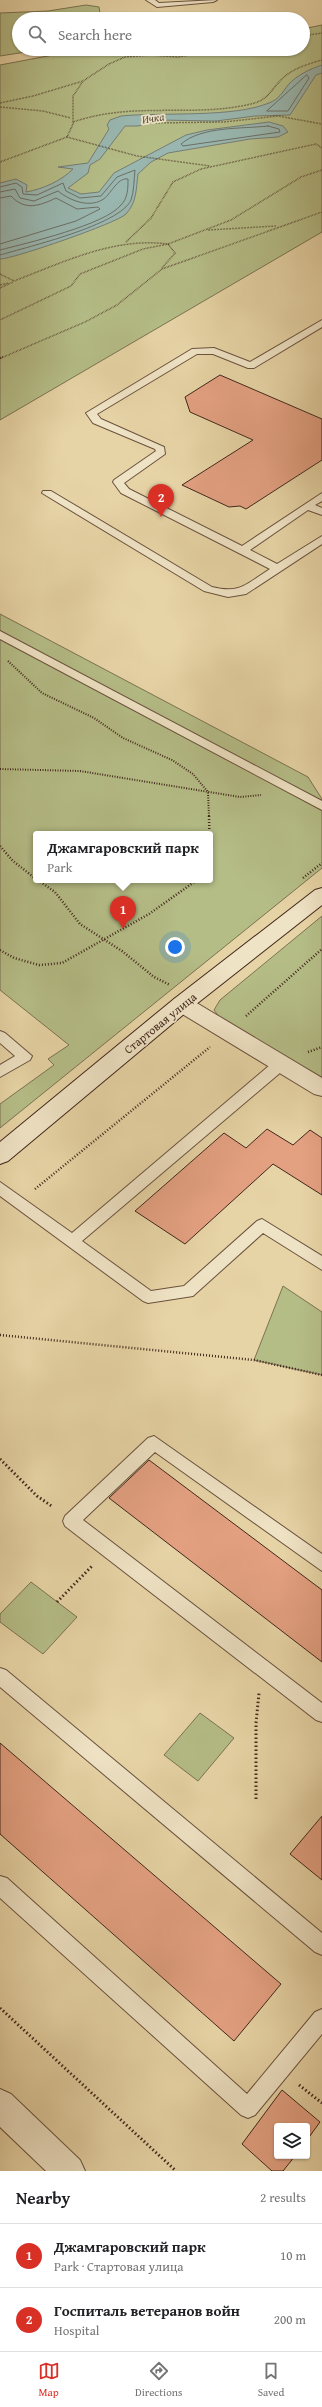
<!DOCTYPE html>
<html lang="en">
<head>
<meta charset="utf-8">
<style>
  body { margin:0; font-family:"Gentium Book Plus",serif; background:#f6f6f6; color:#202124 }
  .controls { position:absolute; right:12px; bottom:12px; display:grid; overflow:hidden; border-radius:4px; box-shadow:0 1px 3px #0004 }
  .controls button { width:36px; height:36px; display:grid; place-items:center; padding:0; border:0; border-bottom:1px solid #e0e0e0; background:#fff; color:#202124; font:20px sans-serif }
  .you { position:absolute; left:175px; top:947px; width:14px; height:14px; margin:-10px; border:3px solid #fff; border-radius:50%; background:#1a73e8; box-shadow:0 0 0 6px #1a73e833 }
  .badge { display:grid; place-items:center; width:26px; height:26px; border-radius:50%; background:#d93025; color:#fff; font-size:13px; font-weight:700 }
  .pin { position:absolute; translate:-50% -33px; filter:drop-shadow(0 1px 2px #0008) }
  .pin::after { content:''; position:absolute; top:21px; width:14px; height:12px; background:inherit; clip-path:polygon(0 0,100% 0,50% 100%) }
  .popup { position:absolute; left:33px; top:831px; width:180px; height:52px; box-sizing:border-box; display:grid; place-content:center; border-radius:4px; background:#fff; filter:drop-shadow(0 1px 3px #0005); font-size:13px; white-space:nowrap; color:#757577 }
  .popup b { font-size:15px; color:#202124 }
  .popup::after { content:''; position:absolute; left:50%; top:100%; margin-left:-8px; border:8px solid transparent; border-top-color:#fff }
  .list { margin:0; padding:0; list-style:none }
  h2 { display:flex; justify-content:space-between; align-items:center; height:52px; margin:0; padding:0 16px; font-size:17px }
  h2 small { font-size:13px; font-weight:400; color:#757577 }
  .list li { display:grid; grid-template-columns:26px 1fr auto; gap:12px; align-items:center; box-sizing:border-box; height:64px; padding:0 16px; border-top:1px solid #e0e0e0 }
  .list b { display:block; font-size:15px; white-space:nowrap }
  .list p { margin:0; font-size:13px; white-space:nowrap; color:#757577 }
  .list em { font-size:13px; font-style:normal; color:#757577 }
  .icon { flex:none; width:22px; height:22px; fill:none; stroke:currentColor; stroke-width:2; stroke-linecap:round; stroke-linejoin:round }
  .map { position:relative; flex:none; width:322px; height:2171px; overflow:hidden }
  .search { position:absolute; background:#fff; box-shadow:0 1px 3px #0004; left:12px; right:12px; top:12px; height:44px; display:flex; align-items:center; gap:10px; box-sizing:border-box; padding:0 14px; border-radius:22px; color:#757577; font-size:15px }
  .sheet { height:180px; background:#fff }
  nav { display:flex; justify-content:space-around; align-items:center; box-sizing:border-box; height:56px; border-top:1px solid #e0e0e0; background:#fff; font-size:11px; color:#757577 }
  nav a { display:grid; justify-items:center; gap:2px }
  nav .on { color:#d93025 }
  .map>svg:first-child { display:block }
  .green { fill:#b5bd87; stroke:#7b7252; fill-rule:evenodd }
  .water { fill:#99b7b0; stroke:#767d75 }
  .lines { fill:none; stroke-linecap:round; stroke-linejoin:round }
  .shore { stroke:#6d6f66; stroke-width:1 }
  .building { fill:#e4a182; stroke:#41271c }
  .lane-casing { stroke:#6a523e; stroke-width:2 }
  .street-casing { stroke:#6a523e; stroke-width:2 }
  .secondary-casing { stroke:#41271c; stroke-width:2 }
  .path-far3 { stroke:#41271c; stroke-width:1.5; stroke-dasharray:0.5 1; stroke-linecap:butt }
  .path-far2 { stroke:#41271c; stroke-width:2; stroke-dasharray:1 1.5; stroke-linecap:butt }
  .path-far1 { stroke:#41271c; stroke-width:2.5; stroke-dasharray:1 2; stroke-linecap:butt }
  .path { stroke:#41271c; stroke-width:3; stroke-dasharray:1.5 2.5; stroke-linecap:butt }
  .lane { fill:#efe3c5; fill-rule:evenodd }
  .street { fill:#efe3c5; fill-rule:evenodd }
  .secondary { fill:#efe3c5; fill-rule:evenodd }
  .labels { text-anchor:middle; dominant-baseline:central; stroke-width:3.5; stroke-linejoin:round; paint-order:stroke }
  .far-water-label { font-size:11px; font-style:italic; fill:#574b41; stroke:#efe3c5 }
  .street-label { font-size:12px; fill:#41271c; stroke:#efe3c5 }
</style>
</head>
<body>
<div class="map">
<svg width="322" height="2171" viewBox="0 0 322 2171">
  <rect width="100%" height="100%" fill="#e7d4a6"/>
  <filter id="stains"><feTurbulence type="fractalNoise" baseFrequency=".005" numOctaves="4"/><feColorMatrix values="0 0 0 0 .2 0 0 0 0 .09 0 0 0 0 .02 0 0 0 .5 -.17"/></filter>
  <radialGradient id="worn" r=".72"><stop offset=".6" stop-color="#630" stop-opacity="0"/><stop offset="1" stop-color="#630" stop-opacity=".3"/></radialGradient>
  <path class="green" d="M86,5l13,2 2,12h-82v30h26l-45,7v-43l48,-2z
    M322,25v207l-322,188v-355l85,-16h97l4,3 17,-3h100v-20z
    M0,614l308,163 14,22v69l-322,260v-24l54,-39 -6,-6 21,-14 -69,-55zM36,834h174v46h-174z
    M322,916v165l-102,-63 -6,-8 6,-10z
    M283,1286l39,26v63l-68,-15z
    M31,1582l46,35 -34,37 -43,-32v-8z
    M200,1713l34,25 -36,43 -34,-26z"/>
  <path class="water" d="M322,65v8l-6,2 -26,40 -35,1 -39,5 -57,-1 -21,6h-13l-25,33 -10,6 -2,8 -20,15 13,6 18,-2 15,-19 72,-38 21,-5 62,-8 14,4 5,6 -10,5 -28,2 -82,14 -17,9 -13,12c-2,15 -1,28 -12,40 -9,9 -113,45 -126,45v-76l16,-4 11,6 -1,7c17,-3 35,-11 47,-23l-15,-2 30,-4 21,-34 -2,-4 3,-5 11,-4c41,-4 112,2 148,-13 10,-4 13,-10 19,-18 9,-10 22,-16 34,-20z"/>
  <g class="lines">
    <path class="shore" d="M307,75l2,3 -21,33h-21z
      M268,126l11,3 1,3 -97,14 -2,-2c21,-18 61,-15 87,-18z
      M0,187l16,-4 6,4 1,7 14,1 26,-12 3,8 14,7 21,-2 16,-19 18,-7c-1,9 -1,22 -4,30 -11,25 -104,47 -131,55
      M0,192l15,-3 5,9 14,3 24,-10c11,9 30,17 44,9 9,-5 15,-23 26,-21 0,9 0,19 -7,26 -16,20 -94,38 -121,45
      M0,198l11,-2c14,15 28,10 45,2l21,11 21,-2 2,2 -24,12 -76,23"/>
  </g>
  <path class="building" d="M220,375l102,44v41l-76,49 -6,-3 -11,1 -47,-22 71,-45 -63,-28 -5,-15z
    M267,1129l26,16 17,-15 12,8v57l-49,-31 -88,80 -50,-33 89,-78 22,15z
    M149,1460l173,130v72l-213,-164z
    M0,1743l281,241 -47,57 -234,-207z
    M322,1816v64l-32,-26z
    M282,2090l38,32 -13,18v-14h-30v30h18l-12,15h-11l-30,-27z"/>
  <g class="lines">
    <defs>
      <path id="lane" d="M146,0h9l4,3 58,-3 -4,2 -56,5z
        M322,320v7l-68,41h-6l-35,-14h-16l-100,60 4,5 63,28 1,7 -41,29 5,6 113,57 80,-53v8l-7,4 7,3v7l-14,-5 -58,40 27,14 45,-28v8l-76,50 -18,3 -24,-6 -162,-98 1,-2h8l161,96c29,7 34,-3 58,-18l-149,-76 -8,-11 1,-2 42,-29 -1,-2 -62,-26 -7,-10 106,-64 22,-1 36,14z
        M0,631l322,170v9l-322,-171z
        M0,1031l5,2 27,23 -2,4 -30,17v-12l15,-9 -15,-13z
        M282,1058l7,5 -2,4 -205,174 69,50 33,-5 73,-65 5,-2 60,37v14l-59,-37 -70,63 -45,7 -5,-2 -143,-105v-14l72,51 205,-174z
        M154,1436l168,118v17l-167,-119 -72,68 239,183v19l-6,-2 -251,-194 -2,-5 2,-5 83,-78z
        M0,1668l6,2 316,263v22l-7,-3 -315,-265z
        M0,1876l7,2 240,216 68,-82 7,-3v25l-67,81 -7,3 -7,-3 -241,-217z"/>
      <path id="street" d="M182,997l8,2 132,79v18l-8,-2 -140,-85 -3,-5 3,-5z
        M0,2089l11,5 69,66 5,11h-39l-46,-44z"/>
      <path id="secondary" d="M322,888v17l-132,104 -182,152 -8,3v-22l174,-143 141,-109z"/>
    </defs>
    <use href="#lane" class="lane-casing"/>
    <use href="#street" class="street-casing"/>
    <use href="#secondary" class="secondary-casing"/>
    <path class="path-far3" d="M303,36l19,-3
      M0,103l33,-7 50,-15 26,-17 16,-7 26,-2 27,2 49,-8
      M0,107l43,4 28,7
      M73,122c62,-21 118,-4 178,-18 17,-4 19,-13 30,-24 10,-11 27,-16 41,-20
      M152,123l72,-1 54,-6 44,8
      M67,137l6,-13v-28l10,-15
      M0,162l67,-25 70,19 73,10
      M208,230l68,-4
      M126,242l25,-24 22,-36 28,-13 115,-25 6,4
      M162,268l13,-15 -7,-9 63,-24 70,-43 21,-7
      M0,274l14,7c50,-19 100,-44 154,-37l-25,5 -63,25 -9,12 -71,34
      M0,285l8,-2
      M0,288l13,-6
      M1,358l84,-36 32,-17 45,-36 160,-57"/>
    <path class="path-far2" d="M0,358l3,-1
      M8,661l34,32 52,25 29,20 49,22 21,14 15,18 1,25
      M0,769l80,2 160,26 21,-2"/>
    <path class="path-far1" d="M209,816l1,47
      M0,846l13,15 23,18
      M303,878l19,-15
      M38,880l17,12 25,32 42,27 32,26 16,8
      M0,950l14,8 25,7 23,-2 87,-49 48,-34
      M246,1016l76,-67
      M308,1052l14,-5
      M35,1189l175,-142
      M0,1335l254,25 68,15"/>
    <path class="path" d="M0,1459l37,37 16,11
      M57,1602l36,-37
      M256,1799v-76l3,-30
      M0,2008l176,163
      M299,2085l23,18"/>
    <use href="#lane" class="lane"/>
    <use href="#street" class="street"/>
    <use href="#secondary" class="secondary"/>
  </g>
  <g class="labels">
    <g class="far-water-label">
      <text transform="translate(153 118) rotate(-8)">Ичка</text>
    </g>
    <g class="street-label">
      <text transform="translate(160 1023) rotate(-39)">Стартовая улица</text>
    </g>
  </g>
  <rect width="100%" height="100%" filter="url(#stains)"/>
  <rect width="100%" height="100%" fill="url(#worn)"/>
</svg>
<div class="controls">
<button><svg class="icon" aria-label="layers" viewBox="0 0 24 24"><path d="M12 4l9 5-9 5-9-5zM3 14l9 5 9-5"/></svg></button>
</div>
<div class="you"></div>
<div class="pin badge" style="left:123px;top:929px">1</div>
<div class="popup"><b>Джамгаровский парк</b>Park</div>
<div class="pin badge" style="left:161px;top:517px">2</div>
<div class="search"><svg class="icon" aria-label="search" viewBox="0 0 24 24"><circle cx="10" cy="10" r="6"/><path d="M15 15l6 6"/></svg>Search here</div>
</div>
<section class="sheet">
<h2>Nearby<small>2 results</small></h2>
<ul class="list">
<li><span class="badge">1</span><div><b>Джамгаровский парк</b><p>Park · Стартовая улица</p></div><em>10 m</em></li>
<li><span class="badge">2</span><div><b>Госпиталь ветеранов войн</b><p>Hospital</p></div><em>200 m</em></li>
</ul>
</section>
<nav>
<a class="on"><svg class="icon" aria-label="map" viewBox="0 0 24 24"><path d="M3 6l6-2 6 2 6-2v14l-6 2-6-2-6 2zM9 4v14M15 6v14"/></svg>Map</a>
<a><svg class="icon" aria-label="directions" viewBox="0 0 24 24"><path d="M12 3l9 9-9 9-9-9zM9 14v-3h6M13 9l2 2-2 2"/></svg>Directions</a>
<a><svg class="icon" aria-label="saved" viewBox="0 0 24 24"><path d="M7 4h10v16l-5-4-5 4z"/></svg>Saved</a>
</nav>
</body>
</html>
